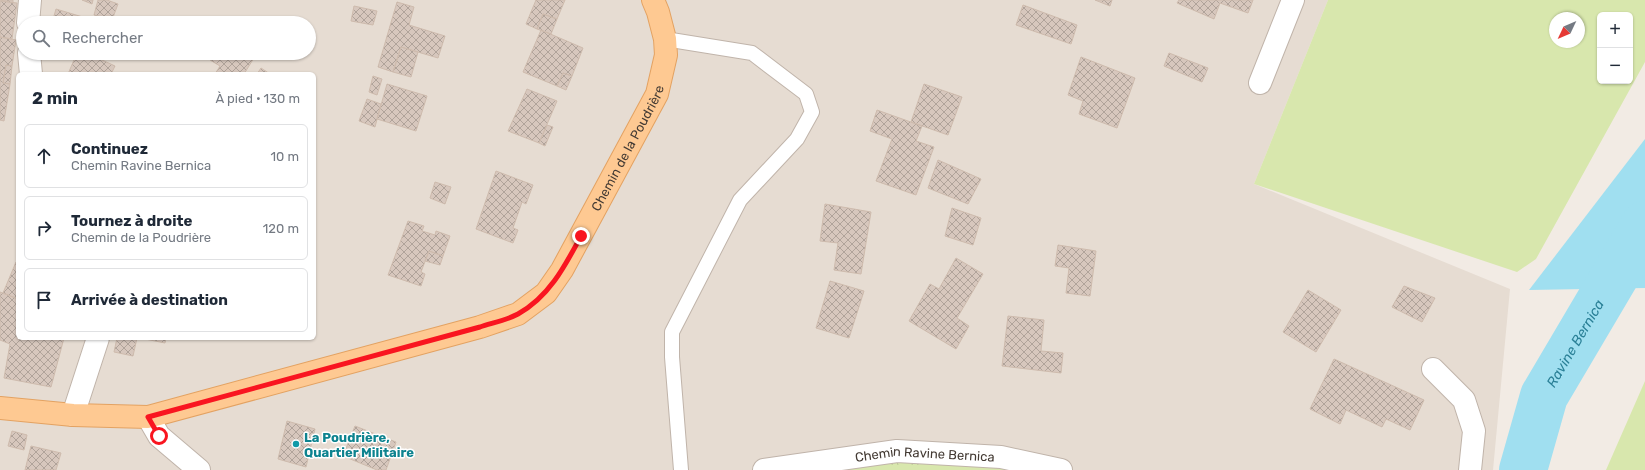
<!DOCTYPE html>
<html lang="fr">
<head>
<meta charset="utf-8">
<style>
  body { margin:0; font-family:Rubik,sans-serif; background:#f6f6f7; color:#1f2937 }
  .controls { position:absolute; right:12px; top:12px; display:grid; overflow:hidden; border-radius:6px; box-shadow:0 1px 3px #0004 }
  .controls button { width:36px; height:36px; display:grid; place-items:center; padding:0; border:0; border-bottom:1px solid #e0e1e3; background:#fff; color:#1f2937; font:20px sans-serif }
  .compass { position:absolute; left:1549px; top:12px; width:36px; height:36px; border-radius:50%; background:#fff; box-shadow:0 1px 3px #0004; rotate:226deg }
  .stop { position:absolute; width:12px; height:12px; margin:-9px; border:3px solid #f91520; border-radius:50%; background:#fff }
  .stop.end { background:#f91520; border-color:#fff; box-shadow:0 1px 4px #0008 }
  .list { margin:0; padding:0; list-style:none }
  h2 { display:flex; justify-content:space-between; align-items:center; height:52px; margin:0; padding:0 16px; font-size:17px }
  h2 small { font-size:13px; font-weight:400; color:#747a83 }
  .list li { display:grid; grid-template-columns:26px 1fr auto; gap:12px; align-items:center; box-sizing:border-box; height:64px; margin:0 8px 8px; padding:0 8px; border:1px solid #e0e1e3; border-radius:6px }
  .list b { display:block; font-size:15px; white-space:nowrap }
  .list p { margin:0; font-size:13px; white-space:nowrap; color:#747a83 }
  .list em { font-size:13px; font-style:normal; color:#747a83 }
  .icon { flex:none; width:22px; height:22px; fill:none; stroke:currentColor; stroke-width:2; stroke-linecap:round; stroke-linejoin:round }
  .map { position:relative; flex:none; width:1645px; height:470px; overflow:hidden }
  .search { position:absolute; background:#fff; box-shadow:0 1px 3px #0004; left:16px; top:16px; width:300px; height:44px; display:flex; align-items:center; gap:10px; box-sizing:border-box; padding:0 14px; border-radius:22px; color:#747a83; font-size:15px }
  .panel { position:absolute; background:#fff; box-shadow:0 1px 3px #0004; left:16px; top:72px; width:300px; height:268px; border-radius:6px }
  .map>svg:first-child { display:block }
  .residential { fill:#e6dcd2; fill-rule:evenodd }
  .grass { fill:#d8e7ad; fill-rule:evenodd }
  .park { fill:url(#park-crowns) }
  .water { fill:#a0dff0 }
  .lines { fill:none; stroke-linecap:round; stroke-linejoin:round }
  .river { stroke:#a0dff0; stroke-width:48 }
  .building { fill:url(#building-cross-hatch); stroke:#cebbad }
  .service-casing { stroke:#c0b4aa; stroke-width:16 }
  .minor-casing { stroke:#c0b4aa; stroke-width:24 }
  .primary-casing { stroke:#e3a262; stroke-width:24 }
  .service { stroke:#fff; stroke-width:14 }
  .minor { stroke:#fff; stroke-width:22 }
  .primary { stroke:#fec992; stroke-width:22 }
  .route { stroke:#f91520; stroke-width:5 }
  .culture-dot { fill:#0f9aa8; stroke:#fff; stroke-width:1.5 }
  .labels { text-anchor:middle; dominant-baseline:central; stroke-width:3; stroke-linejoin:round; paint-order:stroke }
  .street-label { font-size:13px; fill:#443b34; stroke:#fff }
  .culture-label { font-size:13px; font-weight:bold; fill:#0d838f; stroke:#fff; text-anchor:start }
  .water-label { font-size:14px; font-style:italic; fill:#2a8097; stroke:#fff }
</style>
</head>
<body>
<div class="map">
<svg width="1645" height="470" viewBox="0 0 1645 470">
  <defs>
    <pattern id="park-crowns" width="20" height="18" patternUnits="userSpaceOnUse"><rect width="20" height="18" fill="#d8e7ad"/><path d="M2 6a3 3 0 1 1 6 0M12 15a3 3 0 1 1 6 0" fill="none" stroke="#bbc795"/></pattern>
    <pattern id="building-cross-hatch" width="8" height="8" patternUnits="userSpaceOnUse"><rect width="8" height="8" fill="#d7c7bd"/><path d="M0 0l8 8M0 8l8-8" fill="none" stroke="#b0a39a"/></pattern>
  </defs>
  <rect width="100%" height="100%" fill="#f2ebe4"/>
  <path class="residential" d="M0,0h1328l-74,184 256,105 -17,181h-1493zM23,23h286v30h-286zM18,74h296v264h-296z"/>
  <path class="grass" d="M1328,0h317v62l-109,197 -19,13 -263,-88zM1600,15h30v66h-30zM1555,18h24v24h-24z
    M1645,381v89h-39z"/>
  <path class="park" d="M897,451l164,19h-297z"/>
  <path class="water" d="M1645,139v149l-116,2z"/>
  <g class="lines">
    <path class="river" id="s1" d="M1523,470l21,-74 101,-171"/>
  </g>
  <path class="building" d="M0,0h13v3z
    M82,0h11l-1,4z
    M98,0h9l11,4 -6,16 -18,-5z
    M536,0h29l-8,19 -14,-5 -6,15 -11,-5z
    M1095,0h17l-2,6z
    M1179,0h74l-5,13 -28,-10 -6,16 -37,-16z
    M0,1l17,2 -5,36 -12,-2z
    M397,2l17,5 -5,18 36,11 -7,22 -37,-11 -8,25 -15,-5z
    M1023,5l54,20 -6,19 -55,-19z
    M354,6l23,5 -4,14 -22,-4z
    M56,9l30,9 -2,5h-32z
    M543,14l14,5 -6,15 -14,-5z
    M541,30l42,18 -11,28 -9,-3 -6,13 -34,-14z
    M0,37l16,3 -4,26 -6,-1 -3,18 7,1 -6,37 -4,-1z
    M401,47l17,5 -7,25 -18,-5z
    M77,53h10l28,13 -4,8h-43z
    M214,53h43l-13,21h-29l5,-8 -10,-6z
    M1169,53l39,15 -6,14 -38,-16z
    M1081,57l54,21 -18,50 -38,-14 4,-13 -15,-6z
    M6,65l6,1 -2,18 -7,-1z
    M261,68l9,6h-13z
    M563,73l9,3 -6,14 -9,-4z
    M373,76l9,3 -5,16 -8,-3z
    M387,84l40,12 -11,35 -39,-12z
    M924,84l38,13 -14,38 -37,-13z
    M527,89l30,12 -18,42 -31,-12z
    M367,99l14,5 -6,23 -16,-6z
    M877,110l45,16 -6,15 18,6 -18,48 -40,-14 16,-42 -22,-8z
    M547,125l6,2 -8,19 -6,-3z
    M938,160l43,19 -13,25 -40,-16z
    M496,171l37,14 -7,19 -4,-2 -9,26 5,2 -5,13 -37,-14z
    M435,182l16,5 -6,17 -15,-6z
    M825,204l46,8 -10,62 -27,-4 4,-27 -18,-2z
    M952,208l29,10 -8,27 -28,-9z
    M408,221l16,5 -2,5 13,4 1,-4 14,5 -7,20 -14,-5 -8,21 4,2 -4,12 -33,-11z
    M1058,245l38,6 -6,45 -24,-3 3,-25 -14,-2z
    M429,251l14,5 -3,9 -15,-4z
    M956,258l27,16 -26,44 12,8 -13,23 -47,-28 21,-37 9,5z
    M16,262l2,1v36l-15,-6z
    M830,281l34,10 -15,47 -33,-10z
    M1404,286l31,12 -13,24 -30,-15z
    M1308,290l33,20 -25,42 -33,-20z
    M0,292l18,7v39h46l-13,49 -47,-9 6,-34 -10,-4z
    M1008,316l36,4 -3,31 22,2 -2,20 -59,-7z
    M117,338h20l-4,18 -19,-4z
    M140,338h26l-1,5z
    M1334,359l90,41 -14,30 -24,-11 -4,8 -36,-17 -6,14 -30,-15z
    M287,421l28,8 -9,38 -28,-8z
    M355,426l41,16 -10,28h-9l-34,-14z
    M12,431l15,4 -3,15 -16,-4z
    M31,446l30,7 -5,17h-31z"/>
  <g class="lines">
    <defs>
      <path id="service" d="M665,39l87,14 54,41 6,18 -15,27 -57,61 -68,132v25l9,113"/>
      <g id="minor">
        <path d="M28,23l2,-23"/>
        <path d="M29,53l2,21"/>
        <path d="M1260,83l33,-83"/>
        <path d="M1433,369l31,31 10,31 -4,39"/>
        <path d="M73,415l25,-77"/>
        <path d="M148,417l11,19 40,34"/>
        <path id="s2" d="M764,470l133,-19 104,6 60,13"/>
      </g>
      <g id="primary">
        <path id="s3" d="M0,408l73,7 75,2 332,-90 38,-13 28,-21 16,-23 95,-176 9,-39 -1,-16 -7,-27 -5,-12"/>
      </g>
    </defs>
    <use href="#service" class="service-casing"/>
    <use href="#minor" class="minor-casing"/>
    <use href="#primary" class="primary-casing"/>
    <use href="#service" class="service"/>
    <use href="#minor" class="minor"/>
    <use href="#primary" class="primary"/>
  </g>
  <g class="lines">
    <path class="route" d="M159,436l-11,-19 332,-90c12,-4 27,-7 38,-13 31,-17 47,-48 63,-78"/>
  </g>
  <circle class="culture-dot" cx="296" cy="444" r="4"/>
  <g class="labels">
    <g class="street-label">
      <text stroke="none"><textPath href="#s3" startOffset="734">Chemin de la Poudrière</textPath></text>
      <text stroke="none"><textPath href="#s2" startOffset="162">Chemin Ravine Bernica</textPath></text>
    </g>
    <g class="culture-label">
      <text x="304" y="437">La Poudrière,<tspan x="304" dy="15">Quartier Militaire</tspan></text>
    </g>
    <g class="water-label">
      <text stroke="none"><textPath href="#s1" startOffset="138">Ravine Bernica</textPath></text>
    </g>
  </g>
</svg>
<div class="controls">
<button>+</button>
<button>−</button>
</div>
<svg class="compass" viewBox="-18 -18 36 36"><path d="M0-13l5 13h-10z" fill="#e53935"/><path d="M0 13l5-13h-10z" fill="#747a83"/></svg>
<div class="stop" style="left:159px;top:436px"></div>
<div class="stop end" style="left:581px;top:236px"></div>
<div class="search"><svg class="icon" aria-label="search" viewBox="0 0 24 24"><circle cx="10" cy="10" r="6"/><path d="M15 15l6 6"/></svg>Rechercher</div>
<section class="panel">
<h2>2 min<small>À pied · 130 m</small></h2>
<ul class="list">
<li><svg class="icon" aria-label="ahead" viewBox="0 0 24 24"><path d="M12 20V5M6 11l6-6 6 6"/></svg><div><b>Continuez</b><p>Chemin Ravine Bernica</p></div><em>10 m</em></li>
<li><svg class="icon" aria-label="right" viewBox="0 0 24 24"><path d="M7 20v-9h11M14 6l5 5-5 5"/></svg><div><b>Tournez à droite</b><p>Chemin de la Poudrière</p></div><em>120 m</em></li>
<li><svg class="icon" aria-label="arrive" viewBox="0 0 24 24"><path d="M6 21V4h12l-3 4 3 4H6"/></svg><div><b>Arrivée à destination</b></div></li>
</ul>
</section>
</div>
</body>
</html>
